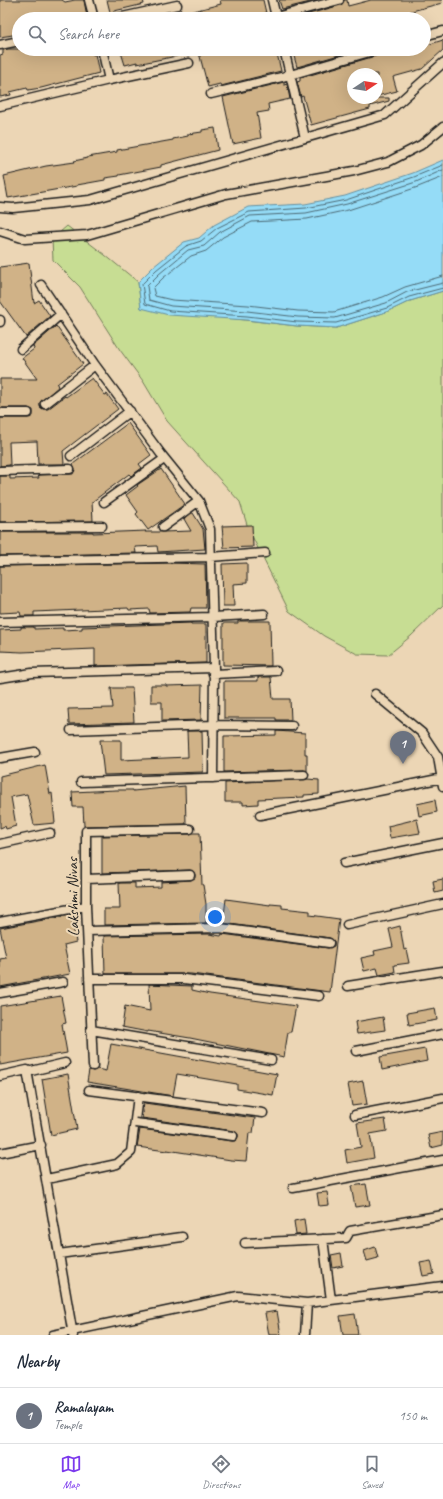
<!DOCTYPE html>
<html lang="en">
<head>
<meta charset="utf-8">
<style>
  body { margin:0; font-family:Caveat,sans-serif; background:#f2f2f3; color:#1f2937 }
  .compass { position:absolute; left:347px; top:68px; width:36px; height:36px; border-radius:50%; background:#fff; box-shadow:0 4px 16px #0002; rotate:78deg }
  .you { position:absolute; left:215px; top:917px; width:14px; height:14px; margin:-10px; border:3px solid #fff; border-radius:50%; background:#1a73e8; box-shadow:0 0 0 6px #1a73e833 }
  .badge { display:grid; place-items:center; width:26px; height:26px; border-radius:50%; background:#7c3aed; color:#fff; font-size:13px; font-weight:700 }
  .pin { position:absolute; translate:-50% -33px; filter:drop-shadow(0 1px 2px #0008) }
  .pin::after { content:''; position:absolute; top:21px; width:14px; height:12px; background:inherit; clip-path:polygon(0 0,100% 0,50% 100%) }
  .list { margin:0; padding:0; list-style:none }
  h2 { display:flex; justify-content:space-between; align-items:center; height:52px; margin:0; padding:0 16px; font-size:17px }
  h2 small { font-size:13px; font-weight:400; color:#747a83 }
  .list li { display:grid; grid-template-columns:26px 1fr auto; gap:12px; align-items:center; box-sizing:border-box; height:56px; padding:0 16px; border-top:1px solid #e0e1e3 }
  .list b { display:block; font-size:15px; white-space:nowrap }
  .list p { margin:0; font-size:13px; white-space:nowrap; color:#747a83 }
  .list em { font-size:13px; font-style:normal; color:#747a83 }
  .icon { flex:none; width:22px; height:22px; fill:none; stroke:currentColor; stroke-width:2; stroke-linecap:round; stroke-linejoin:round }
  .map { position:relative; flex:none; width:443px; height:1335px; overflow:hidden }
  .search { position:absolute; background:#fff; box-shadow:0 4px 16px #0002; left:12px; right:12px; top:12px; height:44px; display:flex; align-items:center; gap:10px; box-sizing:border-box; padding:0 14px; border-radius:22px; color:#747a83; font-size:15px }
  .sheet { height:108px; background:#fff }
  nav { display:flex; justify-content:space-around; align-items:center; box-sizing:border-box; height:56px; border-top:1px solid #e0e1e3; background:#fff; font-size:11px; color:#747a83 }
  nav a { display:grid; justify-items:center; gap:2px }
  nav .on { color:#7c3aed }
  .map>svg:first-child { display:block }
  .green { fill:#c7dd93; stroke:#727c58 }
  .water { fill:#95dcf7; stroke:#658f9f }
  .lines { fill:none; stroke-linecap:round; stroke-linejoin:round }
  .shore { stroke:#4c6974; stroke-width:1 }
  .building { fill:#d0b287; stroke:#1c1c1c }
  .minor-casing { stroke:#1c1c1c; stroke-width:11 }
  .minor { stroke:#ecd6b5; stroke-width:8 }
  .minor-bridge-casing { stroke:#1c1c1c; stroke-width:11; stroke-linecap:butt }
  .minor-bridge { stroke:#ecd6b5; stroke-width:8 }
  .labels { text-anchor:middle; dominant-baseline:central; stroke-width:4; stroke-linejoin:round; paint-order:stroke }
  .street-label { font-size:16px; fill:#1c1c1c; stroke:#ecd6b5 }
</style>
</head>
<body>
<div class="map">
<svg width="443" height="1335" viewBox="0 0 443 1335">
  <rect width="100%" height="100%" fill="#ecd6b5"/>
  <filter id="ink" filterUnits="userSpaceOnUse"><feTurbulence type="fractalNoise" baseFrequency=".025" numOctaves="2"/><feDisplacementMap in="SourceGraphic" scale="8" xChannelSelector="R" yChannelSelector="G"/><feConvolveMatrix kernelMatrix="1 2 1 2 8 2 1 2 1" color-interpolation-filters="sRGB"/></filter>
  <g filter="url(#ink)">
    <path class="green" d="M67,226l38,29 33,27 3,26 156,18 39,2 53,-17 21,-10 33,-10v314l-32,31 -23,19 -31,-1 -33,-18 -35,-25 -41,-83 -8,-26 -73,-81 -24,-40 -23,-31 -40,-63 -27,-27 -1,-21z"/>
    <path class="water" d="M443,160v131l-33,10 -21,10 -53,17 -39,-2 -50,-6 -78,-5 -28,-7 -3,-26 15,-15 31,-25 15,-4 15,-13 34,-18 57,-3 40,-8 68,-23z"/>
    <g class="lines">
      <path class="shore" d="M443,165l-29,12 -68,23 -40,8 -57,4 -32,16 -16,13 -15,5 -30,24 -14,14 3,20 25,7 77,5 50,6 39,1 51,-15 22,-11 34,-9
        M443,170l-27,12 -69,22 -41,9 -56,3 -30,16 -16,14 -16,4 -29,24 -12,12 2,14 22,6 76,5 51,6 37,1 51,-15 21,-11 36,-9
        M443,177l-25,10 -70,23 -41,9 -55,3 -29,15 -17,14 -15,5 -28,22 -10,10 2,8 17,4 76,5 50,6 36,1 49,-15 22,-10 38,-11"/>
    </g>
    <path class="building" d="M0,0h62l3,2 10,-2h9l3,17 -8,2h-60v15l-19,3z
      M107,0h36l1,4 -34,8z
      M220,0h43l3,13 -23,6h-68l-1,-3 47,-12z
      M279,0h39l-36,9z
      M344,0h3l1,6 23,-6h70l1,3 -60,16h-83l-1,-2 43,-12z
      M443,40v10l-21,19 -29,8 4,14 -20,5v-22h-24v24h36v3l-19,5v3l-59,16 -8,-29 -2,1 -4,-15 3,-1v-3l82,-24 2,-2 1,-3h3l1,7 28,-7h7v-3z
      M8,49h84l1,6 2,-1 4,19 -58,15 -13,2 -1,-2 -17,4 1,3 -11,2v-42l3,-1v-4z
      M120,49h56l1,7 -40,8v-2l-12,3z
      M198,49h78l5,22 -60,15 -1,-2 -12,3z
      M292,49h68l-63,18z
      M284,82v3l3,-1 3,15 -22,5 1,7 -12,2 4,25 -28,6 -10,-47z
      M215,128l3,22 -57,15v2l-42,8v1l-14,2v2l-28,5v1l-69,12 -4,-22 42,-10 29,-4 -1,-1 14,-3v-1l29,-5v-2l56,-10v-1l15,-3v-2l14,-2v-2z
      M29,263l5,40 5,-3 11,16 -24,21 -26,-36v-34z
      M56,326l27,38 -26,20 1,3 -18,15v5l3,2h5l17,-13 1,1 26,-19 13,17 2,-1 11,15 -55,42 1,13h-26l-1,-23 -28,1 1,23 -10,1v-48h28l5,-2v-6l-5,-2h-28v-29h37l-15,-21 12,-9 -1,-3z
      M128,423l23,32 -12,9 3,4 -11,8 -2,-2 -37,28 1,19 -93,1v-46h10v3l29,-1 -1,-3 35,-1 2,-5 -2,-5z
      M161,469l24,35 -37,26 -12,-16 2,-2 -12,-17 12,-9 -1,-1z
      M192,513h1l10,16 2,20 -47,3 -1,-6 -22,1 1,6 -136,3v-24h93v1l53,-2 -1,1h18l28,-1 -7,-12z
      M252,525l1,22 -29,1 -2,-22z
      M171,563l34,1 1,44h-15l-1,4 -40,1 -1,-4 -20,1 -1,-2 -94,4v4h-13l-1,-4 -20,1v-47z
      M247,563v20l-14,1 1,22h-11l-1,-42z
      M238,621h32l1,45 -48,-1v-42h15z
      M191,623v1h15v39l-111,3v-17l-73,3 -22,-1v-21l21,-1v-2h13v2l29,-1v2l19,-1v-2z
      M258,677h13l2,22h17l1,21h-15v-2h-52v-37h34z
      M151,685h15v1l36,-1 -1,35 -39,1v-19h-11z
      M111,688h21l2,34 -65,2 -1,-15 45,-1z
      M187,731h15l1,41 -99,3 -4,-35h21v20l67,-3z
      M276,731l29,2v21h2v17l-3,-1 -80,2v-36l52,-1z
      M45,765l5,29 2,-1 3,30 -21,2 -7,-31 -16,3 5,29 -10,3 -1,-3 -5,2v-52z
      M307,779l12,1v14l-15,1v2l-46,2v5l-15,1v-3h-18v-19z
      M185,786l1,38 -102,2 -1,-19h-10l-1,-15 44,-2h17v1z
      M435,800l2,12 -18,4 -2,-12z
      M417,819l3,14 -30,5 -2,-12z
      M193,833h7l2,52h1l3,19v19l-102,2v-16h16l-1,-26h16v5l26,-1v-5l30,-2 4,-2v-3l-1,-3 -4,-2 -88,3v-37l88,-2z
      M443,879v12l-8,2 -2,-12z
      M226,899l44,6v-1l12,1v3l28,3v4l29,4 -9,73 -139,-18h-86l-1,-38 105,-2 12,2 1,-2 106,14 6,-2v-5l-4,-3 -107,-15z
      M71,915l5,27 -12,3 6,29 -70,13v-28l6,-1 -6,-30z
      M400,926l4,24 2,-1 3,14 -15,2 1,7 -16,3 -2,-7 -13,3 -3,-13 14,-3 -1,-4 19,-4 -4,-18z
      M149,984l43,2v4l18,4 86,12 -5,26h-3l-4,25 -94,-19 -42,-7v1l-26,-5 3,-21 25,5z
      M61,996l5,27 -4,1 5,29 -67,12v-59z
      M435,1008l2,12 -28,5 -2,-12z
      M383,1017l2,13 -28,4 -2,-12z
      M111,1044l166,30 -4,21 -36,-6v-5l-60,-10 -4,22 -86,-14 2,-12 4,1 4,-2 9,2z
      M425,1049l2,12 -45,9 -2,-13z
      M68,1074l9,55 -26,6 -9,-56z
      M363,1081l4,23 -15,2 -4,-22z
      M144,1103l111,15 -2,15h-4l-3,28 -15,-1 -64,-10v1l-30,-4 3,-18 92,12h3l3,-4v-3l-4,-3 -92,-13z
      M385,1119l2,12 -17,3 4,24 -27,5 -2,-13 16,-3 -4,-24z
      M443,1132v13l-12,3 -3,-13z
      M366,1184l4,21 -15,2 -4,-21z
      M327,1192l2,13 -10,1 -2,-13z
      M304,1219l2,15 -10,1 -2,-14z
      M375,1247l3,11 -11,3 -3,-10z
      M341,1253l2,13 -10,2 -2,-13z
      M431,1261l3,13 -11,2 -3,-13z
      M277,1311l4,24h-12l-4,-22z
      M355,1314l3,21h-15l-3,-19z"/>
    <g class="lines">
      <defs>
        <path id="minor" d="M89,0l5,19
          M113,19l64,-14
          M266,19l10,-2 -4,-17
          M277,19l-1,-2 63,-17
          M424,36l19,-5
          M0,45l19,-4
          M284,49l21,89
          M109,80l80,-17
          M211,94l79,-19 90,-26
          M0,106l109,-26 -7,-31
          M0,207l13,1 77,-8 295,-85 58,-52
          M0,231l25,8 62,-4 139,-41 128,-23 34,-9 33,-17 22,-18
          M41,285l54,80 66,89 38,47 11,28 4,139 -1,110
          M0,322v-2
          M21,349l40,-35
          M45,404l50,-39
          M0,413h28
          M71,456l59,-45
          M0,471l70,-2
          M104,502l60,-43
          M0,527l102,-1
          M163,527l36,-26
          M0,561l210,-4 55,-4
          M0,622l213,-5 51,-3
          M213,674l63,-3
          M0,678l32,-5 182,-5
          M375,694l47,39 16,24 5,29
          M71,730l143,-5 78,1
          M0,758l35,-6
          M81,782l223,-7
          M260,815l183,-37
          M0,844l50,-11
          M344,863l99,-20
          M86,879l104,-4
          M0,922l86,-16
          M347,925l96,-21
          M87,931l133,-3 109,15
          M89,979h95l135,17
          M348,986l95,-15
          M0,993l63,-11
          M91,1030l180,30
          M356,1051l87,-17
          M93,1066l-7,-160v-75l104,-2
          M27,1072l38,-9
          M0,1076l27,-6 46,265
          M89,1090l174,23
          M355,1115l88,-17
          M143,1124l90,12
          M0,1153l41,-8
          M47,1179l70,-15 14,-12 7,-56
          M293,1188l150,-28
          M323,1239l8,61
          M245,1243l101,-5 4,-7 93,-16
          M59,1254l123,-17
          M53,1335l185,-39 69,7 136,-17
          M305,1335l2,-32"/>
      </defs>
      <use href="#minor" class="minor-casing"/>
      <use href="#minor" class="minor"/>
      <defs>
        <path id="minor-bridge" d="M135,1123l8,1"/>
      </defs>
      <use href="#minor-bridge" class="minor-bridge-casing"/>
      <use href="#minor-bridge" class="minor-bridge"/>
    </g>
  </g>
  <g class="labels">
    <g class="street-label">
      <text transform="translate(73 897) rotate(-91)">Lakshmi Nivas</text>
    </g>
  </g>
</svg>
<svg class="compass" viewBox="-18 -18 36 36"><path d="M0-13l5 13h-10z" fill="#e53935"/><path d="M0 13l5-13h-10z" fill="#747a83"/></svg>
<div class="you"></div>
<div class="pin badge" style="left:403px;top:764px;background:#6b7280">1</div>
<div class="search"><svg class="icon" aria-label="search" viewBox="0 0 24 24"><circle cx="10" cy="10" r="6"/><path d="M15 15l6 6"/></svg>Search here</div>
</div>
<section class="sheet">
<h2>Nearby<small></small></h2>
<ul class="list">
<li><span class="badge" style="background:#6b7280">1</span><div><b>Ramalayam</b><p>Temple</p></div><em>150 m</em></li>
</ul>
</section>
<nav>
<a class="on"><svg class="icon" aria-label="map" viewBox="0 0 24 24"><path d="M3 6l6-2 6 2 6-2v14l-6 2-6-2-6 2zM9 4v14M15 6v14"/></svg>Map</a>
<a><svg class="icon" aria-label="directions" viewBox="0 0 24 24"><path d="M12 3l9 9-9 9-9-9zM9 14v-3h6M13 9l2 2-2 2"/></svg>Directions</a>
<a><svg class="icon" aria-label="saved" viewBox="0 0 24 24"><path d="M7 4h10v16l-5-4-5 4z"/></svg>Saved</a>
</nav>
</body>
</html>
